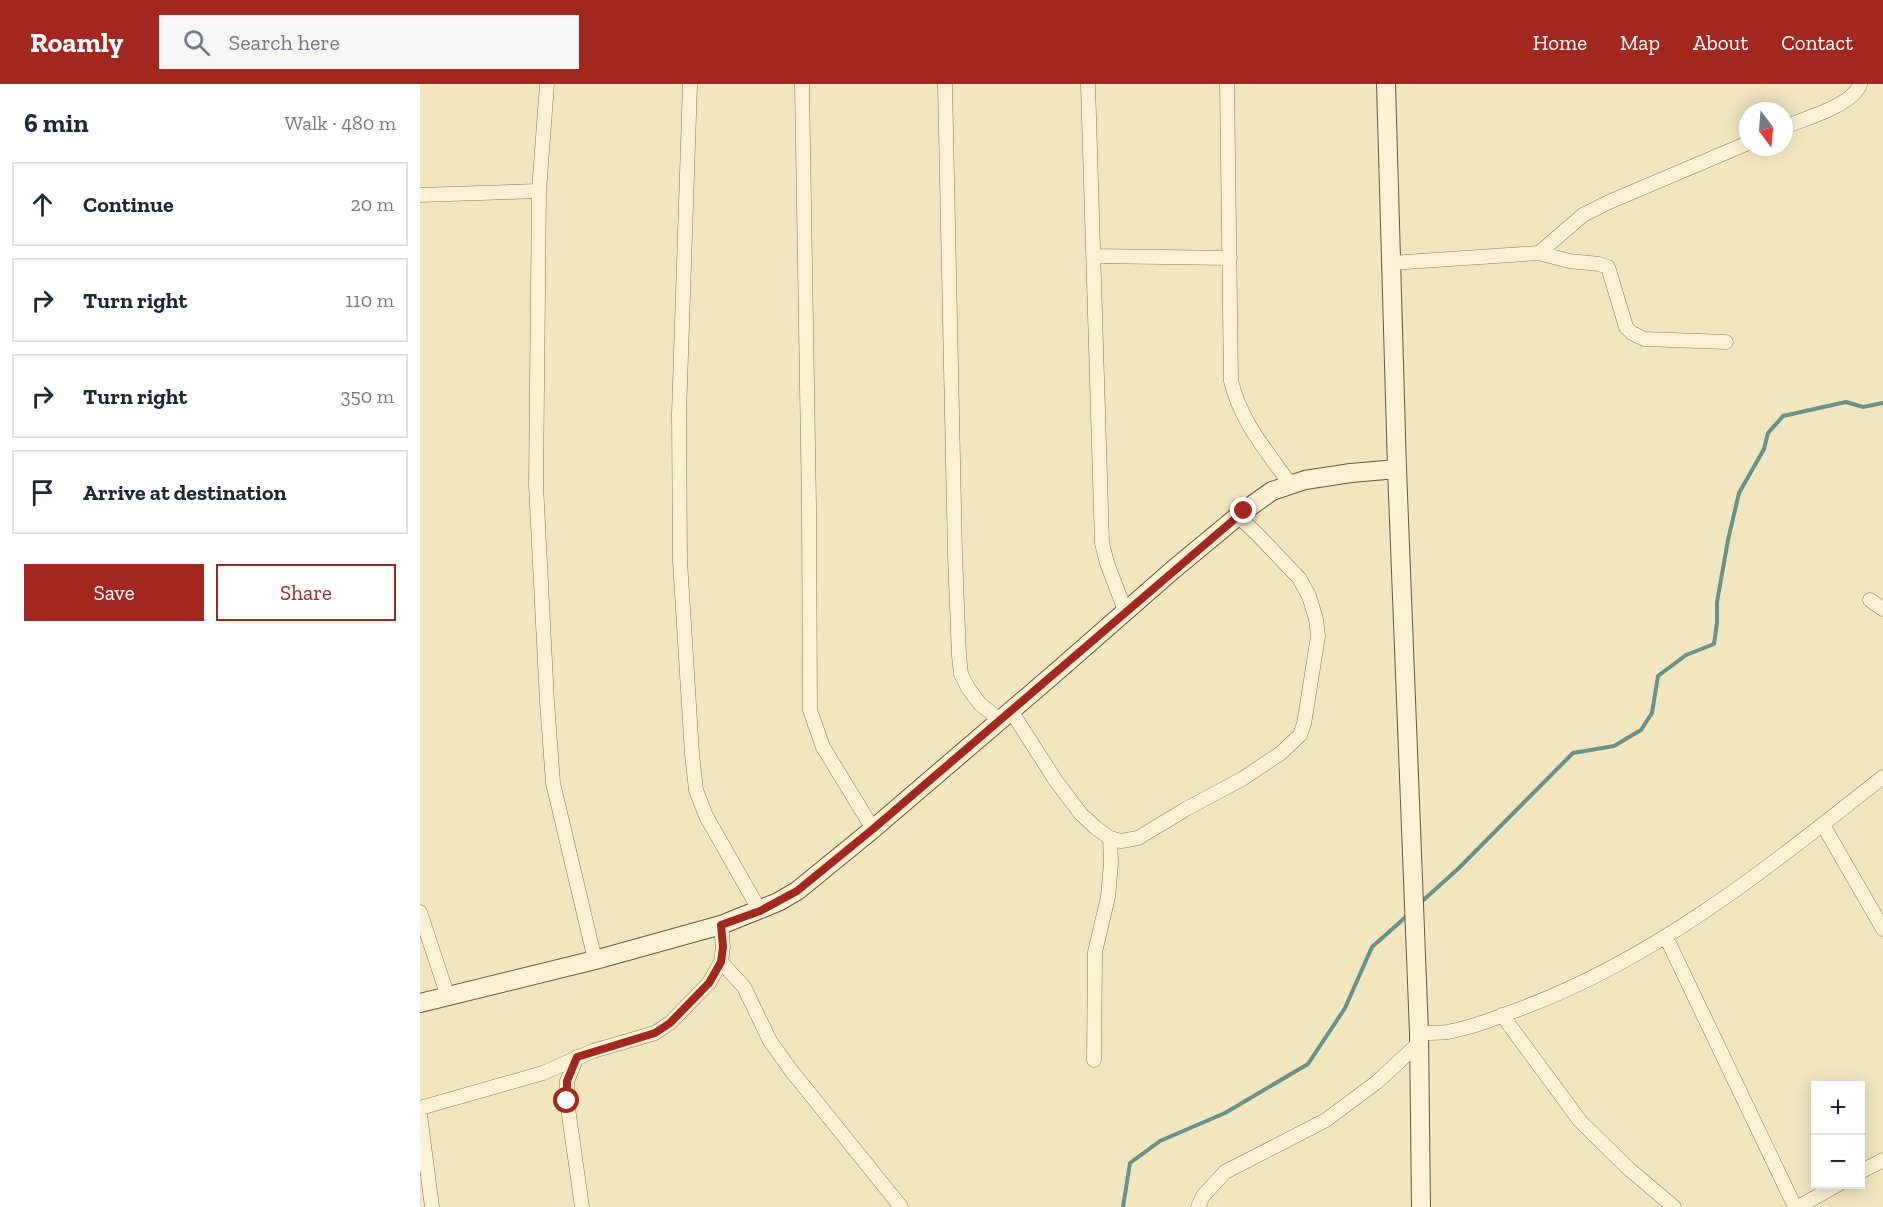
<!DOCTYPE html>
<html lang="en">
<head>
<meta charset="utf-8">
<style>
  body { margin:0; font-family:"Zilla Slab",serif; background:#f6f6f7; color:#1f2937 }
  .controls { position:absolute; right:18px; bottom:18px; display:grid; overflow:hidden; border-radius:0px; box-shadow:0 3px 15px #0003 }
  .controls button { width:54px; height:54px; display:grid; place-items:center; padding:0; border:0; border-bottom:2px solid #e0e1e3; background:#fff; color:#1f2937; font:30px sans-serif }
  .compass { position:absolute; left:1319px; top:18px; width:54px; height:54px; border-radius:50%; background:#fff; box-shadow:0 3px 15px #0003; rotate:164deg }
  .stop { position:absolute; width:18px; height:18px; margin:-14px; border:4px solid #a2271f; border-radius:50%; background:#fff }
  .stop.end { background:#a2271f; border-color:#fff; box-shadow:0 2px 6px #0008 }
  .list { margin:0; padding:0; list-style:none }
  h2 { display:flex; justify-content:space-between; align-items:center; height:78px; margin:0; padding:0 24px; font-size:26px }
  h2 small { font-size:20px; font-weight:400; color:#747a83 }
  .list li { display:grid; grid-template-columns:39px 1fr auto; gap:18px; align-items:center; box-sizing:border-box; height:84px; margin:0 12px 12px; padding:0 12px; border:2px solid #e0e1e3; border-radius:0px }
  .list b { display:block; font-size:22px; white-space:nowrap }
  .list em { font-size:20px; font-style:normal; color:#747a83 }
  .actions { display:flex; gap:12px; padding:18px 24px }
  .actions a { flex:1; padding:14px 0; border:2px solid #a2271f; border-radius:0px; text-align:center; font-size:21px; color:#a2271f }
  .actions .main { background:#a2271f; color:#fff }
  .icon { flex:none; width:33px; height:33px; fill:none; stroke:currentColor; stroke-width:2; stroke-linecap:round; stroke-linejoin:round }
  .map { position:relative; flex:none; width:1463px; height:1123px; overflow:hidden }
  header { display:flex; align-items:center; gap:36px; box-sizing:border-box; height:84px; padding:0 30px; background:#a2271f; color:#fff }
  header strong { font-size:28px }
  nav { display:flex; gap:33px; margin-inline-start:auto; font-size:21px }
  .search { width:420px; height:54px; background:#f6f6f7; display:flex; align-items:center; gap:15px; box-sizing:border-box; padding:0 21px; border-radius:0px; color:#747a83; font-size:22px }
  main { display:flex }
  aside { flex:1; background:#fff }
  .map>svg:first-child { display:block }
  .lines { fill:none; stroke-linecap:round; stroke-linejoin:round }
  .stream { stroke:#69928b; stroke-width:4 }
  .street-casing { stroke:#8d7655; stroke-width:15 }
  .secondary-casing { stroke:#6e5739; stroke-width:20 }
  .street { stroke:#fcf2d3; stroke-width:14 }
  .secondary { stroke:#fcf2d3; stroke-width:18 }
  .route { stroke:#a2271f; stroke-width:8 }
</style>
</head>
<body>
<header>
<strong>Roamly</strong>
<div class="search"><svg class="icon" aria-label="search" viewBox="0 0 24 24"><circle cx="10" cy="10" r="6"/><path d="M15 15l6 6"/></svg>Search here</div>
<nav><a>Home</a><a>Map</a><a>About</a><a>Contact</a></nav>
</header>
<main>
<aside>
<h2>6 min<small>Walk · 480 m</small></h2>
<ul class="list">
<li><svg class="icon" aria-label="ahead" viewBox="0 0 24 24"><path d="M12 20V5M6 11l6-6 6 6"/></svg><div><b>Continue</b></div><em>20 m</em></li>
<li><svg class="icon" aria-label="right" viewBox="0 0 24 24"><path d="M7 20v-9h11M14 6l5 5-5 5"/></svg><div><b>Turn right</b></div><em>110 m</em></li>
<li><svg class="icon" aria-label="right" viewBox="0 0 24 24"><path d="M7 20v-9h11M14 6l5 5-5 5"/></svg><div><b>Turn right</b></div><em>350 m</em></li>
<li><svg class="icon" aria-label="arrive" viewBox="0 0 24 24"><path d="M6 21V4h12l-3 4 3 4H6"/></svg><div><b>Arrive at destination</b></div></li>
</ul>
<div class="actions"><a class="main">Save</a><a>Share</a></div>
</aside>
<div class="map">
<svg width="1463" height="1123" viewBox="0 0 1463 1123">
  <rect width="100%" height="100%" fill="#f2e6bf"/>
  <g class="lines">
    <path class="stream" d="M999,820l40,-36 114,-115 41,-7 27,-16 11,-17 6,-37 28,-21 28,-11 3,-21v-21l11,-62 11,-47 25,-44 4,-16 15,-17 63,-14 17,5 20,-4
      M703,1123l7,-44 30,-22 65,-28 83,-49 37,-56 27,-61 37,-33"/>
    <defs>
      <path id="street" d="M127,0l-8,107 -3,294 11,217 6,81 42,177
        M270,0l-11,330 1,147 12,193 4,36 10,26 54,95
        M382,0l7,422 1,204 13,37 50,82
        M525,0l10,471 4,101 2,18 7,14 12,16 20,16
        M668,0l14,459 5,20 19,50
        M807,0l4,297c10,41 35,69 59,103
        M1364,43c20,-8 70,-22 76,-43
        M0,111l119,-4
        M1119,169l30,8 30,3 9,3 18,60 6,6 12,6 82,3
        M674,172l136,2
        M971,179l148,-10 44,-38 26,-13 139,-59
        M1450,516l13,9
        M591,627l45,70 25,33 15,14 14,10 11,3 17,-3 48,-29 56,-30 39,-26 19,-18 4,-11 14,-88 -2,-17 -7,-23 -10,-18 -42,-44 -19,-18
        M1403,741l60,104
        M0,828l28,85
        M1246,853l129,270
        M301,878l23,25 26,54 20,28 111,138
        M1082,931l78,106 49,48 45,38
        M999,949c9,0 19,0 28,-1 26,-4 53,-16 78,-25 135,-51 246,-142 358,-230
        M157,973l-10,24v20l15,106
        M674,976l1,-108 13,-55 3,-34 -1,-25
        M0,1024l123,-35 50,-22 62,-18 15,-10 39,-40 12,-21 2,-15 -2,-22
        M0,1031l12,92
        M1440,1088l23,-12
        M778,1123l5,-11 22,-24 101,-52 51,-38 43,-40
        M1378,1123l41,-23"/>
      <path id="secondary" d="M966,0l11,385 22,564 2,174
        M0,919l175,-43 126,-35 57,-23 19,-11 76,-62 181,-155 120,-105 70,-58 28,-20 33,-11 46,-7 46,-4"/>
    </defs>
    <use href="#street" class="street-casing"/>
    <use href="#secondary" class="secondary-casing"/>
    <use href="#street" class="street"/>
    <use href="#secondary" class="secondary"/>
  </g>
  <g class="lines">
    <path class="route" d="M147,1017v-20l10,-24 78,-24 15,-10 39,-40 12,-21 2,-15 -2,-22 39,-14 37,-20 76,-62 371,-318"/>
  </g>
</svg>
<div class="controls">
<button>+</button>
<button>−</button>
</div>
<svg class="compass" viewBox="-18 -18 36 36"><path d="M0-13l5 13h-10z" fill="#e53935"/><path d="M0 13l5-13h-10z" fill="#747a83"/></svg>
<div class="stop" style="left:147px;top:1017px"></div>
<div class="stop end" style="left:824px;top:427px"></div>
</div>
</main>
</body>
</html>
